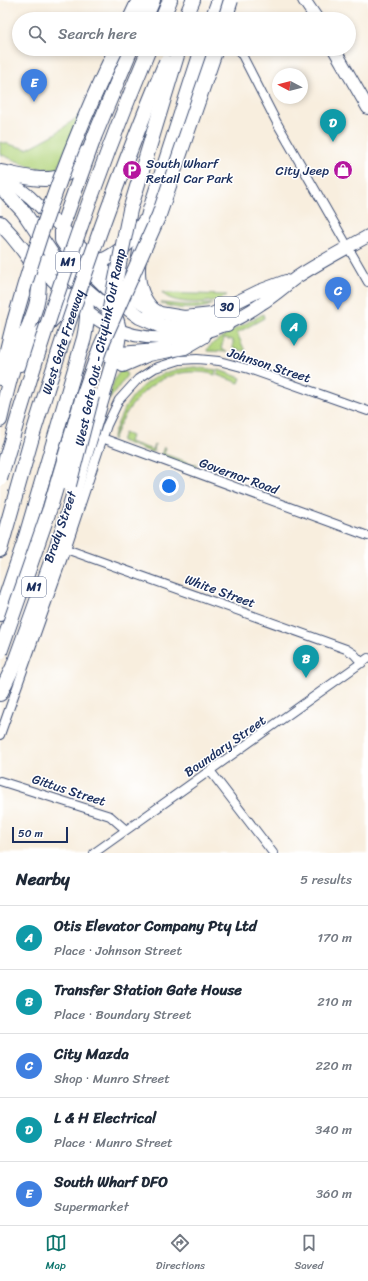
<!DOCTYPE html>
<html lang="en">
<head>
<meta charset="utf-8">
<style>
  body { margin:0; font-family:Sriracha,sans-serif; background:#f6f6f7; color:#1f2937 }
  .compass { position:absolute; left:272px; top:68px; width:36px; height:36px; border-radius:50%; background:#fff; box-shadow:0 2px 6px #0003; rotate:277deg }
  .scale { position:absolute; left:12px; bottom:10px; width:56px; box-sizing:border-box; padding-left:4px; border:2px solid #1b2f5e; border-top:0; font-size:11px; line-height:14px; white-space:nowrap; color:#1b2f5e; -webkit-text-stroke:3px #fff; paint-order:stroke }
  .you { position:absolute; left:169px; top:486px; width:14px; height:14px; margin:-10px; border:3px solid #fff; border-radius:50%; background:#1a73e8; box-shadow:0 0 0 6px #1a73e833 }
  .badge { display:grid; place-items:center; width:26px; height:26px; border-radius:50%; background:#0f766e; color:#fff; font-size:13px; font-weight:700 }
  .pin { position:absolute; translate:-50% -33px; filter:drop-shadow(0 1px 2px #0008) }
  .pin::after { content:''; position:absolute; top:21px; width:14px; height:12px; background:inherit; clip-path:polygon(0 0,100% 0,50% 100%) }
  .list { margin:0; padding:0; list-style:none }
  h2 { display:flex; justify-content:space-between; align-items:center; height:52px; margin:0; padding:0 16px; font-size:17px }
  h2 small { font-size:13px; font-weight:400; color:#747a83 }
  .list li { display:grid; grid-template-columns:26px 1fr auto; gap:12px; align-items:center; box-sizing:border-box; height:64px; padding:0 16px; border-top:1px solid #e0e1e3 }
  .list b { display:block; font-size:15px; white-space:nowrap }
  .list p { margin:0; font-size:13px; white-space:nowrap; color:#747a83 }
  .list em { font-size:13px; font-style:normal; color:#747a83 }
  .icon { flex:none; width:22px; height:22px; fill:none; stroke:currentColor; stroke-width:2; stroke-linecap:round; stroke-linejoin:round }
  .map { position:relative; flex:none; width:368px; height:853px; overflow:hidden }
  .search { position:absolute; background:#fff; box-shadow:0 2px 6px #0003; left:12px; right:12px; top:12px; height:44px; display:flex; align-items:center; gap:10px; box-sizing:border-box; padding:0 14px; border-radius:22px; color:#747a83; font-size:15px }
  .sheet { height:372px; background:#fff }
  nav { display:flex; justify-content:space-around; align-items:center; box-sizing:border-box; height:56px; border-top:1px solid #e0e1e3; background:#fff; font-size:11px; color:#747a83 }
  nav a { display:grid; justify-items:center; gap:2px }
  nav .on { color:#0f766e }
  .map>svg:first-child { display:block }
  .green { fill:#b3d57e; stroke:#67826e }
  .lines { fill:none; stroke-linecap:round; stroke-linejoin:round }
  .street-casing { stroke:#3c4c71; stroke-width:10 }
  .primary-casing { stroke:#3c4c71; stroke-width:14 }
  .highway-casing { stroke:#3c4c71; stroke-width:16 }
  .street { stroke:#fff; stroke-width:8 }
  .primary { stroke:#fff; stroke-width:12 }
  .highway { stroke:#fff; stroke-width:14 }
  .highway-bridge-casing { stroke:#3c4c71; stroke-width:16; stroke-linecap:butt }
  .highway-bridge { stroke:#fff; stroke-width:14 }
  .labels { text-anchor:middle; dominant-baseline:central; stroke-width:3; stroke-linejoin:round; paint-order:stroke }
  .shield { fill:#fff; stroke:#5f6d8e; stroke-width:1 }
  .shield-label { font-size:12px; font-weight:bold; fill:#1b2f5e }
  .poi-label { font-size:13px; fill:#1b2f5e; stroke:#fff; text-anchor:start }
  .street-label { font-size:13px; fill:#1b2f5e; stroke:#fff }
</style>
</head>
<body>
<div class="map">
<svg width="368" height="853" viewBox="0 0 368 853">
  <rect width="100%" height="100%" fill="#fff"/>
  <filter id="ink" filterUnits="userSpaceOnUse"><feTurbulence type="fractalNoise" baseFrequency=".025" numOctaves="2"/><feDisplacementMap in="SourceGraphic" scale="8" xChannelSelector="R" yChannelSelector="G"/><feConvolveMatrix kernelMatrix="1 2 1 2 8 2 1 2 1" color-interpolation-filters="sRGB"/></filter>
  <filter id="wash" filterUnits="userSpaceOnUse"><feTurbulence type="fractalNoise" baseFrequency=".012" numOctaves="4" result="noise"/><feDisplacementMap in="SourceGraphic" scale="16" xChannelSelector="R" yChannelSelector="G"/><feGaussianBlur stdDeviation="0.9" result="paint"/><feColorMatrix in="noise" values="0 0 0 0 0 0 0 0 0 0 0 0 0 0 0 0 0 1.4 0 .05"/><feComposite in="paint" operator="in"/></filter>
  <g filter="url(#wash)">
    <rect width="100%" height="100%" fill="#f8eede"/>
    <path class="green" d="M80,115l-23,55 -26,-3 -31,-13v-12l27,7 28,-15z
      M162,292l3,1 62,2c-10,10 -57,11 -65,-3z
      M161,303l25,2 27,-1c-14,7 -38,6 -52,-1z
      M263,314l1,4 -27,15 8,18 -12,-2v-9l-9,-2 -3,11 6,3 -20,-1c0,-9 46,-31 56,-37z
      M195,367l21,3 -1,5c-9,-3 -16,-3 -25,-3 -39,2 -64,34 -77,68l-1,-1c15,-44 33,-68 83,-72z
      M123,369l4,6 -18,25c3,-12 4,-24 14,-31z
      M219,370l22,8 -2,5 -22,-8z
      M124,433l7,3 -2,6 24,8 2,-6 -1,7 -3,1 -30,-11z
      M164,447l2,1 -2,6 32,11 -1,3 -34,-13z"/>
  </g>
  <g filter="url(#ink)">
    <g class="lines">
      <defs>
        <path id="street" d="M239,49l38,74 91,159
          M102,438l266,98
          M66,549l280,100 8,5 8,9
          M0,735l66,-186 41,-124 12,-25 19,-21 17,-11 25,-8 17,-1 22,2 30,8 119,42
          M211,772l62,81
          M0,781l110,35 16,14
          M94,853l274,-195"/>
        <path id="primary" d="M304,0l13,19
          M334,49l34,59
          M0,179l20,10 10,8 103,100 27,16 24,4 28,-3 47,-23 27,-10
          M32,260c24,22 46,50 75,65 52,26 108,11 154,-21 13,-8 24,-18 36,-27 23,-15 48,-28 71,-41
          M123,366l26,-11 36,-7 19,-11"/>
        <path id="highway" d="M130,19l9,-19
          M145,19l8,-19
          M162,19l8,-19
          M185,19l8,-19
          M212,19l7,-19
          M131,49l-36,86 -33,92v13l6,9 61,60 11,8 21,9 20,3 46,-5
          M0,172c34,6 64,19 85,-19
          M0,186l23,25 38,57 51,44c10,13 7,28 3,43l-52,174 -50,138 -13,27
          M0,223c11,11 35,39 38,54 5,27 -13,53 -21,78 -7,21 -12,43 -17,65
          M27,254c40,29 94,10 117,-32
          M153,310c-26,-25 -12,-66 -4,-97l53,-164
          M108,355l61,-5
          M20,364c15,-26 34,-53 62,-67
          M0,378l14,-56
          M0,550l32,-113
          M0,614l24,-71 60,-205c4,-20 6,-37 -6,-54"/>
      </defs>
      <use href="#street" class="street-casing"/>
      <use href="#primary" class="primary-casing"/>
      <use href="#highway" class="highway-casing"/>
      <use href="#street" class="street"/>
      <use href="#primary" class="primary"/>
      <use href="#highway" class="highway"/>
      <defs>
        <g id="highway-bridge">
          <path d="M225,19l6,-19"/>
          <path d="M109,313l21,-103 49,-161"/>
          <path d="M14,322c26,-94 59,-185 102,-273"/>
          <path id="s1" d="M32,437c39,-127 82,-253 134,-375"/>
          <path d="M0,479c42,-146 90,-290 149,-430"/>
          <path d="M69,485l23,-89"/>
          <path d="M0,652l50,-144 33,-112 17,-48 59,-133 57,-166"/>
        </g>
      </defs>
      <use href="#highway-bridge" class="highway-bridge-casing"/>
      <use href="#highway-bridge" class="highway-bridge"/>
    </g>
  </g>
  <defs>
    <symbol id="parking-disc" viewBox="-11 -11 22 22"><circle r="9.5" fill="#b5179e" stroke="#fff"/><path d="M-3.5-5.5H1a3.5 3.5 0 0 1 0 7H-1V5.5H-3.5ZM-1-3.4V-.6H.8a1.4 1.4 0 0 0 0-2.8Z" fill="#fff"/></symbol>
    <symbol id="shop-disc" viewBox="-11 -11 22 22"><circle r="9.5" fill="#b5179e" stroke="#fff"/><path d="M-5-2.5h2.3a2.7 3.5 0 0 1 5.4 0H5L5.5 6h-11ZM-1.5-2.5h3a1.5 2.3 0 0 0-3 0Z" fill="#fff"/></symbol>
  </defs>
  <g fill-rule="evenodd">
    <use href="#parking-disc" x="121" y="159" width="22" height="22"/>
    <use href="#shop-disc" x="332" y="159" width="22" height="22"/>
  </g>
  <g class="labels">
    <g class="shield">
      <rect x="56" y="252" width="24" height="20" rx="3"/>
      <rect x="215" y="297" width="24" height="20" rx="3"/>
      <rect x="22" y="577" width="24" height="20" rx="3"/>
    </g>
    <g class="shield-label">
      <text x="68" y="262">M1</text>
      <text x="227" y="307">30</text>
      <text x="34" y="587">M1</text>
    </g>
    <g class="poi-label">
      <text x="146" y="163">South Wharf<tspan x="146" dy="15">Retail Car Park</tspan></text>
      <text x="329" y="170" text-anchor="end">City Jeep</text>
    </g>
    <g class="street-label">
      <text stroke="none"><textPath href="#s1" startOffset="100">West Gate Freeway</textPath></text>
      <text transform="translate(100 347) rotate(-78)">West Gate Out - CityLink Out Ramp</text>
      <text transform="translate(269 365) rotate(18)">Johnson Street</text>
      <text transform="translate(239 476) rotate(20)">Governor Road</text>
      <text transform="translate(60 527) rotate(-71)">Brady Street</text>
      <text transform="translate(220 591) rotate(20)">White Street</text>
      <text transform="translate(225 746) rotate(-35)">Boundary Street</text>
      <text transform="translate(69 790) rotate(18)">Gittus Street</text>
    </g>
  </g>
</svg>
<svg class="compass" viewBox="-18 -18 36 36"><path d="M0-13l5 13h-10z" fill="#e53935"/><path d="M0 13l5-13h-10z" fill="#747a83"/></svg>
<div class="scale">50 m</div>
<div class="you"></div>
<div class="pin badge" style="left:294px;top:346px;background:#0f9aa8">A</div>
<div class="pin badge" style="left:306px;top:678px;background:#0f9aa8">B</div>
<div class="pin badge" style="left:338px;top:310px;background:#3f7fe0">C</div>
<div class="pin badge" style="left:333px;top:142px;background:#0f9aa8">D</div>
<div class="pin badge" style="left:34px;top:102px;background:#3f7fe0">E</div>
<div class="search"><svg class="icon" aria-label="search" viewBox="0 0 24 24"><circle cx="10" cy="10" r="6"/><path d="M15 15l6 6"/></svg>Search here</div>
</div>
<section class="sheet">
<h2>Nearby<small>5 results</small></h2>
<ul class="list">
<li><span class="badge" style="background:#0f9aa8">A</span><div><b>Otis Elevator Company Pty Ltd</b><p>Place · Johnson Street</p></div><em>170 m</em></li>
<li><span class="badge" style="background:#0f9aa8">B</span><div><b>Transfer Station Gate House</b><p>Place · Boundary Street</p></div><em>210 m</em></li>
<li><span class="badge" style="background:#3f7fe0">C</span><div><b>City Mazda</b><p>Shop · Munro Street</p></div><em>220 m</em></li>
<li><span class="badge" style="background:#0f9aa8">D</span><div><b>L &amp; H Electrical</b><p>Place · Munro Street</p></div><em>340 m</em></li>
<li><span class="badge" style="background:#3f7fe0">E</span><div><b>South Wharf DFO</b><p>Supermarket</p></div><em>360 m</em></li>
</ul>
</section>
<nav>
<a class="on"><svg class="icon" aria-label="map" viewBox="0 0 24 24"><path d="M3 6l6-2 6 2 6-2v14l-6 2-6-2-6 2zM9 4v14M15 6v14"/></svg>Map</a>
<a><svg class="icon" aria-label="directions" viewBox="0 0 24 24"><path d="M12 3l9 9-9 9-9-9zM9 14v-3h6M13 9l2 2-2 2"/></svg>Directions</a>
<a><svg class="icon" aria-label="saved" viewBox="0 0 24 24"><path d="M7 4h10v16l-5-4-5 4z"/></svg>Saved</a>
</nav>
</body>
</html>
